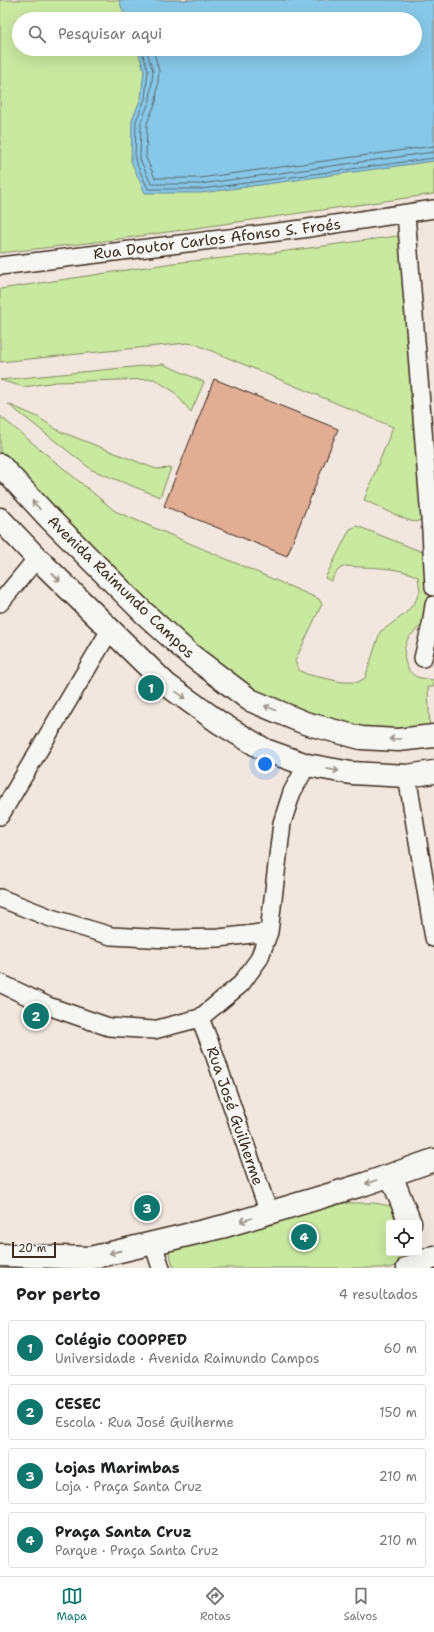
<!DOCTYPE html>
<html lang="pt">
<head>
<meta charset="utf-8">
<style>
  body { margin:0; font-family:"Shantell Sans",sans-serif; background:#f6f6f6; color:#202124 }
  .controls { position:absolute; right:12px; bottom:12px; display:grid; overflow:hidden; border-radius:4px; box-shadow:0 4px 16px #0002 }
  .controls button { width:36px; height:36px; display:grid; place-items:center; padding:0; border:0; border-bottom:1px solid #e0e0e0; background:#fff; color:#202124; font:20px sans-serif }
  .scale { position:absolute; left:12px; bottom:10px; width:44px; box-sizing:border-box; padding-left:4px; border:2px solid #3b2a1e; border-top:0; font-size:11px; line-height:14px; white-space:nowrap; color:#3b2a1e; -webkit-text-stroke:3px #f6f6f2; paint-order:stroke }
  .you { position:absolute; left:265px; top:764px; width:14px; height:14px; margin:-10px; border:3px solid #fff; border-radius:50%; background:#1a73e8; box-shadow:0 0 0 6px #1a73e833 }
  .badge { display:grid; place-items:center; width:26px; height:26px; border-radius:50%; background:#0f766e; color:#fff; font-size:13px; font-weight:700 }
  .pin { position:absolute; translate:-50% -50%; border:2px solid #fff; box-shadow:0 1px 4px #0006 }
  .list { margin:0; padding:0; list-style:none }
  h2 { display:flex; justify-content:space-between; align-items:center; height:52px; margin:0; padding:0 16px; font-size:17px }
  h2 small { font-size:13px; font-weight:400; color:#757577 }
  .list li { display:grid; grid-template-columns:26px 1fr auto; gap:12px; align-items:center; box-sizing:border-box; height:56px; margin:0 8px 8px; padding:0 8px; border:1px solid #e0e0e0; border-radius:4px }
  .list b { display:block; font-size:15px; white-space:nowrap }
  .list p { margin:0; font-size:13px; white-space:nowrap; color:#757577 }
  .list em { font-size:13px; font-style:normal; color:#757577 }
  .icon { flex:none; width:22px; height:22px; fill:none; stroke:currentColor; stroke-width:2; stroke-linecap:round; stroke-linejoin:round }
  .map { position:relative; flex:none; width:434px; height:1268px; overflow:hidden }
  .search { position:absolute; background:#fff; box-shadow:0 4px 16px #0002; left:12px; right:12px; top:12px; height:44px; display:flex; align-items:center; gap:10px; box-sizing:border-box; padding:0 14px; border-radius:22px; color:#757577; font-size:15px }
  .sheet { height:308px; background:#fff }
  nav { display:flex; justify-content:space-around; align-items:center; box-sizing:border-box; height:56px; border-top:1px solid #e0e0e0; background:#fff; font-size:11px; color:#757577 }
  nav a { display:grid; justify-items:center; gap:2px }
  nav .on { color:#0f766e }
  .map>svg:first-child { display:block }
  .green { fill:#c9e8a0; stroke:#82895f; fill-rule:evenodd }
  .water { fill:#87c7e7; stroke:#698897 }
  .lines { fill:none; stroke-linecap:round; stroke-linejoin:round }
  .shore { stroke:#59696e; stroke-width:1 }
  .building { fill:#e1ad94; stroke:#3b2a1e }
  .minor-casing { stroke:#3b2a1e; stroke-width:20 }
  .tertiary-casing { stroke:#3b2a1e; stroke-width:25 }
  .secondary-casing { stroke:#3b2a1e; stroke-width:25 }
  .minor { stroke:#f6f6f2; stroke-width:17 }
  .tertiary { stroke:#f6f6f2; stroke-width:22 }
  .secondary { stroke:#f6f6f2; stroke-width:22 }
  .oneway { stroke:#989088 }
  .labels { text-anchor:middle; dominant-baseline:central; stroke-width:4; stroke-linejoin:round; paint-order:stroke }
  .street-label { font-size:15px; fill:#3b2a1e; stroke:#f6f6f2 }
</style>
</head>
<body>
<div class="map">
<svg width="434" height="1268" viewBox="0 0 434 1268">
  <rect width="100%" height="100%" fill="#f2e7df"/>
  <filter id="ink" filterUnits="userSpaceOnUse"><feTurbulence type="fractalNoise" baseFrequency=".025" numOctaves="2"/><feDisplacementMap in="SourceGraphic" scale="8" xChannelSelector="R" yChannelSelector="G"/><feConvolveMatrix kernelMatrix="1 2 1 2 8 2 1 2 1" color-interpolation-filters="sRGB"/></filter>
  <g filter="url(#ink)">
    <path class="green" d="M0,0h434v194l-329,47 -105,12zM19,19h396v30h-396z
      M397,236l8,5 21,272 -5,7 -6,2 -8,-2 -43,-20 29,-73 -198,-83 -8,-1 -187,19v-73l173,-26 99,-10z
      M163,364l41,18 -13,30 -18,-21 -19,-12 -98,3 -32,5 -24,-7z
      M8,404l30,13 21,14 97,38 15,-1 -11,29 -68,-27z
      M0,416l115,95 204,88 3,5 -27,57 4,9 7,4 36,8h16l7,-4 15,-46 25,-18 10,-12 5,-11 -2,-14c-19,-11 -52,-9 -73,-11l-7,4 -7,11 -6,-3 25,-49 7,-3 68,27c4,16 9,45 6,61 -5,10 -17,16 -23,25 -7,12 -4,32 9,38 4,1 10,2 15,3l2,-1v8h-6l2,46 -83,-7 -82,-28 -71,-51 -194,-192z
      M344,1203h30l23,4 6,16h-14v30h16l-7,12 -8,3h-216l-6,-18z"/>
    <path class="water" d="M119,0h315v161l-233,32h-56l-14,-32 1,-41 9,-22 3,-28 -7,-21h278v-30h-289z"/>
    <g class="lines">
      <path class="shore" d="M141,49l7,21 -3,29 -9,22 -1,39 13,29h53l233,-31
        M146,49l7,22 -3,29 -9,22 -1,37 11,25h49l234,-32
        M153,49l6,22 -3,31 -9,21 -1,35 9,20h45l234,-32"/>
    </g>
    <path class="building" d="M214,379l124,50 -51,127 -123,-50z"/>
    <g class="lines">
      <defs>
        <path id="minor" d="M406,214l25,317 3,56
          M0,266l302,-37 132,-20
          M0,603l37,-45
          M423,658l8,-33 3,-20
          M407,776l27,162
          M0,816l110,-186
          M0,898l51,20 60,18 57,3 51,-1 50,-6
          M0,983l48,23 61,21 45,3 46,-12 41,-34 18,-25 10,-27 13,-109 10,-31 15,-27
          M200,1018l13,33 56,162
          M153,1243l8,25"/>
        <path id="tertiary" d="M0,465l50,54 93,93 45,41 62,47 55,23 56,15 37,2 36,-4
          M0,519l37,39 130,127 53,38 45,27 42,15 44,8 56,3 27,-4"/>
        <path id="secondary" d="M391,1175l19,48
          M0,1255l90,3 135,-32 140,-42 69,-24
          M408,1268l26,-11"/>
      </defs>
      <use href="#minor" class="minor-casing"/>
      <use href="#tertiary" class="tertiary-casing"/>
      <use href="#secondary" class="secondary-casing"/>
      <use href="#minor" class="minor"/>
      <use href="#tertiary" class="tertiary"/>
      <use href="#secondary" class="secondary"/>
    </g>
    <defs><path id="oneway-shaft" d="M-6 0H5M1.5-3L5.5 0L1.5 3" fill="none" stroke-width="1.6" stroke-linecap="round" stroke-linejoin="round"/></defs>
    <g class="oneway">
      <use href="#oneway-shaft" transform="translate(36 505) rotate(-133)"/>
      <use href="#oneway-shaft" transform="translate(56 577) rotate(45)"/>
      <use href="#oneway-shaft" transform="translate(181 695) rotate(35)"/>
      <use href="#oneway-shaft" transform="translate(270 708) rotate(-157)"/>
      <use href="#oneway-shaft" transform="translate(395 739) rotate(180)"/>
      <use href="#oneway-shaft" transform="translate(333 770) rotate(10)"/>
      <use href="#oneway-shaft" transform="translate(371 1182) rotate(161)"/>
      <use href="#oneway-shaft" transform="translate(246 1220) rotate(164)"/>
      <use href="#oneway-shaft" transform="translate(115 1252) rotate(167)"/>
    </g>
  </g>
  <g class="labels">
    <g class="street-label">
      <text transform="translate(217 239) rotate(-7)">Rua Doutor Carlos Afonso S. Froés</text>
      <text transform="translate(121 587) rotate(44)">Avenida Raimundo Campos</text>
      <text transform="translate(235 1116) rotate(71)">Rua José Guilherme</text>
    </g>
  </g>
</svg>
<div class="controls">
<button><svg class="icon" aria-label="locate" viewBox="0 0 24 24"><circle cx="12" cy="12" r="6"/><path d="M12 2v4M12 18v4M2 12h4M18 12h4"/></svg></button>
</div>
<div class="scale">20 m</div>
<div class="you"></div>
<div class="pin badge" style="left:151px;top:688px">1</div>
<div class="pin badge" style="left:36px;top:1016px">2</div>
<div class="pin badge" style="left:147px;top:1208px">3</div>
<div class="pin badge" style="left:304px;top:1237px">4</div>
<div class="search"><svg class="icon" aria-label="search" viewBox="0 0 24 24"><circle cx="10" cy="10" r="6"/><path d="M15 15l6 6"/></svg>Pesquisar aqui</div>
</div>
<section class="sheet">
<h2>Por perto<small>4 resultados</small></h2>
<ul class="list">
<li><span class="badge">1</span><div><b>Colégio COOPPED</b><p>Universidade · Avenida Raimundo Campos</p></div><em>60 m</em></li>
<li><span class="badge">2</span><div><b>CESEC</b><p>Escola · Rua José Guilherme</p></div><em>150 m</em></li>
<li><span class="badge">3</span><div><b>Lojas Marimbas</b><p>Loja · Praça Santa Cruz</p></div><em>210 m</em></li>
<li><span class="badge">4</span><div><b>Praça Santa Cruz</b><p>Parque · Praça Santa Cruz</p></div><em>210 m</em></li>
</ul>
</section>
<nav>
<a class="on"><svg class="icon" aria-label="map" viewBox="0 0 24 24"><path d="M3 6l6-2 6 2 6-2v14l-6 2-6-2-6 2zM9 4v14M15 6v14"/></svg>Mapa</a>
<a><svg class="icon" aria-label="directions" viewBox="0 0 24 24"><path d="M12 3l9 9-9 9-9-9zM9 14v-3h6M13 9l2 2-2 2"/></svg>Rotas</a>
<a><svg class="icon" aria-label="saved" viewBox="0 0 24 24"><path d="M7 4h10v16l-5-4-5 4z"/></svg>Salvos</a>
</nav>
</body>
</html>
